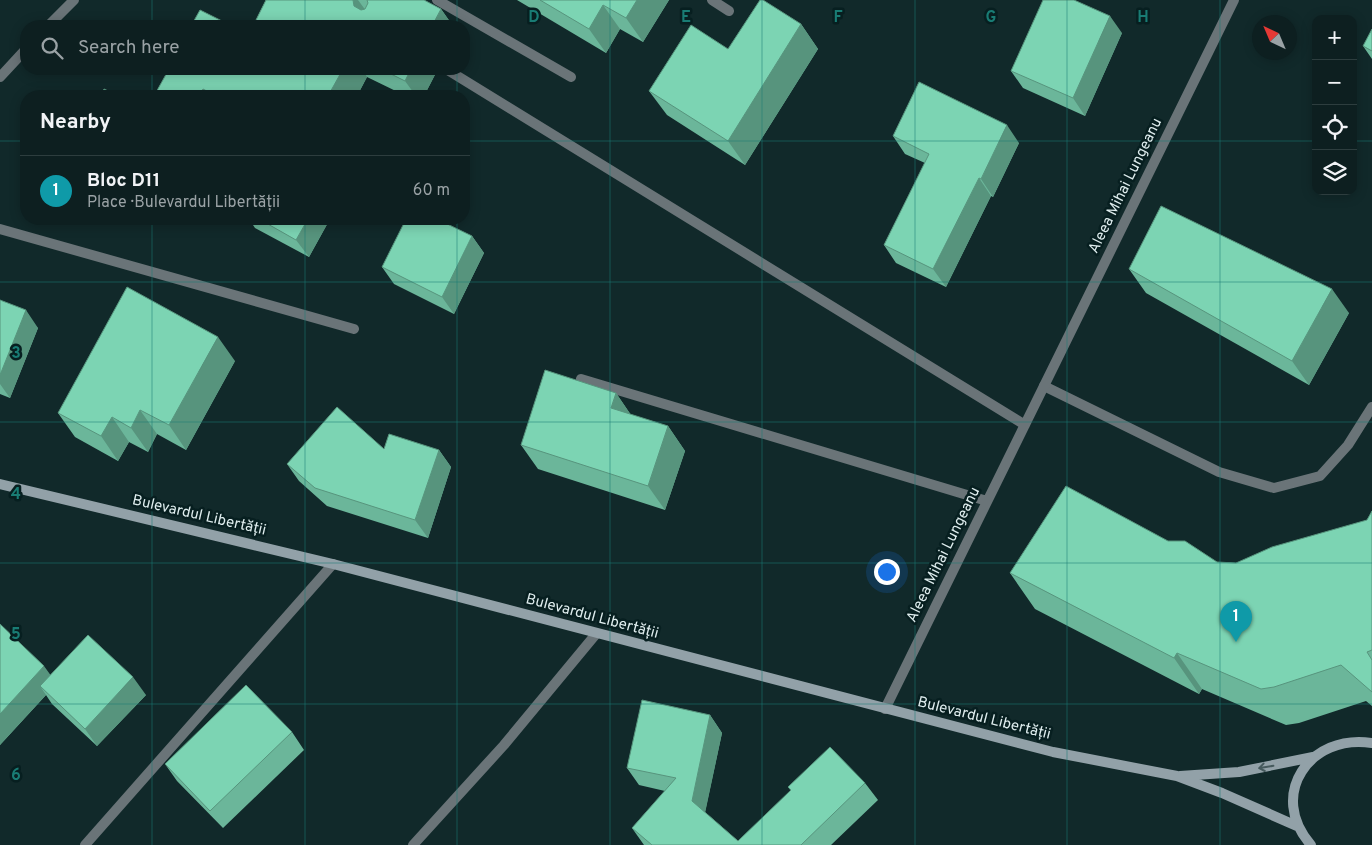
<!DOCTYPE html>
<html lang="en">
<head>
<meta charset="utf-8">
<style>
  body { margin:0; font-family:Overpass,sans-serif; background:#1b2c2d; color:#f1f3f6 }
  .controls { position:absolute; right:15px; top:15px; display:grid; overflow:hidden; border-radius:10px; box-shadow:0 2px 12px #0003 }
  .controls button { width:45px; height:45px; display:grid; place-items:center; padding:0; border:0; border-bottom:1px solid #2d3d3e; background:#0d1f20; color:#f1f3f6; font:25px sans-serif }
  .compass { position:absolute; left:1252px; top:15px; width:45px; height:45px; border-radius:50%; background:#0d1f20; box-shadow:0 2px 12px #0003; rotate:316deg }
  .you { position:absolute; left:886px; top:571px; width:18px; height:18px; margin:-12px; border:4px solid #fff; border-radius:50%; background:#1a73e8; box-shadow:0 0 0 8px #1a73e833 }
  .badge { display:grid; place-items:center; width:32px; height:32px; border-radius:50%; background:#f1a17c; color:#fff; font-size:16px; font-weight:700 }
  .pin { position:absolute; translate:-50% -41px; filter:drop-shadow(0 1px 2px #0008) }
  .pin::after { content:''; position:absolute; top:26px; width:18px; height:15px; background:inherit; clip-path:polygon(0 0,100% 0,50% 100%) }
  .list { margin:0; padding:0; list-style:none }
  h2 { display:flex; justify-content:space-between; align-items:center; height:65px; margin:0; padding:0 20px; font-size:21px }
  h2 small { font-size:16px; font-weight:400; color:#9aa2a5 }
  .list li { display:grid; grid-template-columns:32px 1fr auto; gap:15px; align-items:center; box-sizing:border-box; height:70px; padding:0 20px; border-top:1px solid #2d3d3e }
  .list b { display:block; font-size:19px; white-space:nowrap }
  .list p { margin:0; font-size:16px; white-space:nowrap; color:#9aa2a5 }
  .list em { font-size:16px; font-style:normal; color:#9aa2a5 }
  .icon { flex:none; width:28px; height:28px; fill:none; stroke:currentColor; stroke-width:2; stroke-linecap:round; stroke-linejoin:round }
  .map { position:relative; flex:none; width:1372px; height:845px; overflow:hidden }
  .search { position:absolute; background:#0d1f20; box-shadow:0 2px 12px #0003; left:20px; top:20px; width:450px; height:55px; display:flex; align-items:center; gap:12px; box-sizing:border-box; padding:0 18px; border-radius:20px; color:#9aa2a5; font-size:19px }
  .panel { position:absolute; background:#0d1f20; box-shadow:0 2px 12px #0003; left:20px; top:90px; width:450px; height:135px; border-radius:20px }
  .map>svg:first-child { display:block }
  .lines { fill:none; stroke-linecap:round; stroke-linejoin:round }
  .lane { stroke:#6a7478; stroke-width:10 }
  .street { stroke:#6a7478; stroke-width:10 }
  .secondary { stroke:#92a1a8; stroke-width:10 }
  .wall { fill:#6bb69a }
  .shaded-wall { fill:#57947d }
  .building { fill:#7cd4b3; stroke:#57947d }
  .oneway { stroke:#465a5d }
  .grid { fill:none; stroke:#197c74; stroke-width:1; stroke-opacity:0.55 }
  .labels { text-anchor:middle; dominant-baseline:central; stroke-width:5; stroke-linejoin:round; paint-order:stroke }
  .street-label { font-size:15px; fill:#dfedee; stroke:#071f20 }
  .grid-label { font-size:16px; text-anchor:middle; font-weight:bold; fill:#197c74; stroke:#071f20; stroke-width:5; stroke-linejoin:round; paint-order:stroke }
</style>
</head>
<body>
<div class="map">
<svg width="1372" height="845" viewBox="0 0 1372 845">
  <rect width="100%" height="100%" fill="#11292a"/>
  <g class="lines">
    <path class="lane" d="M1044,386l175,86 55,16 46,-12 28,-31 24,-38"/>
    <path class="street" d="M437,0l134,77
      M712,0l17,11
      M48,26l26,-26
      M446,69l579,356
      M0,77l26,-28
      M0,229l354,100
      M581,379l406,122
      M885,709l349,-709
      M85,845l248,-281
      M413,845l91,-100 92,-111"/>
    <path class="secondary" d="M0,484l333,80 720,188 124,24 45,17 77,34
      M1180,776l59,-4 74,-15
      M1311,845c-44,-50 -1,-112 61,-102"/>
  </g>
  <path class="wall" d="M266,0h158l17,9 12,17h-200z
    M517,0h152l-26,42 -23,-13 -14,24z
    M801,24l17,25 -73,116 -78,-50 -18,-24 79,-42z
    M1122,33l-37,83 -62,-28 -12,-17z
    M1363,46l9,5v8z
    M169,69h269l-14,27h-18l-39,-19 -10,19h-203z
    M893,136l126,7 -26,54 -2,-1 -45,91 -50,-24 -12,-18 41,-82 -20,-9z
    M249,219h81l-21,38 -54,-29z
    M472,236l12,17 -30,61 -60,-30 -12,-17z
    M1129,269l220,44 -40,72 -163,-92z
    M0,300l38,28 -28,70 -10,-4z
    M235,361l-49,89 -29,-16 -9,18 -19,-10 -11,19 -43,-24 -17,-24z
    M616,393l15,22 37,11 17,25 -20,59 -127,-41 -17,-24z
    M384,449l55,1 12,17 -23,71 -101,-32 -28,-25 -12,-17z
    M1372,511v195l-6,-5 -67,22 -13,2 -84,-36 -3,5 -164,-85 -25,-36 158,-32 49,21 19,1 131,-43z
    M0,624l50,51 96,20 -49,51 -45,-42 -6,-9 -46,50z
    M710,715l12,18 -17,79 33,29 53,-50 -3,-4 77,-4 13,17 -47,45h-187l-12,-17 33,-37 -26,-6 -12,-17z
    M292,732l12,18 -81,78 -46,-47 -12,-17z"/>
  <path class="shaded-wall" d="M353,0h5l14,19 -18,-13z
    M637,0h32l-26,42 -17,-24z
    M603,5l17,24 -14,24 -17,-24z
    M441,9l12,17h-21z
    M1110,16l12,17 -37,83 -12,-18z
    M801,24l17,25 -73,116 -17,-24z
    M343,69h19l5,8 -10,19h-29z
    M411,69h27l-14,27h-8l-11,-15z
    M203,89l5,7h-9z
    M1007,125l12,18 -26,54 -12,-18z
    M979,178l12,18 -45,91 -13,-18z
    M308,219h22l-21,38 -13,-17z
    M472,236l12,17 -30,61 -12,-17z
    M1332,289l17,24 -40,72 -17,-24z
    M26,310l12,18 -28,70 -10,-14v-9z
    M218,337l17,24 -49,89 -17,-25z
    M616,393l17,25 -22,-10z
    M140,410l17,24 -9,18 -17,-24z
    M112,417l17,25 -11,19 -17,-25z
    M668,426l17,25 -20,59 -17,-24z
    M439,450l12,17 -23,71 -13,-18z
    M1177,653l25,36 -3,5 -25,-36z
    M44,666l13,18 -17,2 6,9 -46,50v-31z
    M133,677l13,18 -49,51 -12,-17z
    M710,715l12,18 -18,85 -12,-17z"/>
  <path class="building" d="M266,0h87l1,6 7,4 4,-1 3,-6 -1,-3h57l17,9 -9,17h-179z
    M540,0h97l-11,18 -23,-13 -14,24z
    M760,0h3l38,24 -73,117 -79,-50 42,-66 37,24z
    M1043,0h31l36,16 -37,82 -62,-27z
    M200,10l32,16h-41z
    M1372,29v22l-9,-5z
    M169,69h174l-15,27h-112l-13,-7 -4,7h-45z
    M381,69h30l-6,12z
    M919,82l88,43 -26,54 -2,-1 -46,91 -49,-24 45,-91 -36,-18z
    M104,89l15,7h-18z
    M1161,206l171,83 -40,72 -163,-92z
    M259,219h49l-12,21z
    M406,219h31l35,17 -30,61 -60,-30z
    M127,287l91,50 -49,88 -29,-15 -9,18 -19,-11 -11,19 -43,-23z
    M0,300l26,10 -26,65z
    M545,370l71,23 -5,15 57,18 -20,60 -127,-41z
    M337,407l47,42 5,-15 50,16 -24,70 -100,-32 -28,-24z
    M1066,486l102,55h17l32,21 19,1 36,-16 95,-27 5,-9v139l-5,2 5,8v32l-31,-27 -67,22 -13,2 -84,-36 -3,5 -164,-85z
    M0,624l44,42 -44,48z
    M88,635l45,42 -48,52 -45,-43z
    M246,685l46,47 -82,79 -45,-47z
    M642,700l68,15 -18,86 46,40 53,-51 -3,-3 42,-40 35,36 -64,62h-149l-20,-17 44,-50 -49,-10z"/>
  <defs><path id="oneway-shaft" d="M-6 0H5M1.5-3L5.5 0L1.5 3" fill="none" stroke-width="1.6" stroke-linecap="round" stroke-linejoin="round" transform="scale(1.25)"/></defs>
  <use class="oneway" href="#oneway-shaft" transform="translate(1266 767) rotate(171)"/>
  <path class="grid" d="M152,0v26M305,0v26M457,0v26M610,0v845M762,0v845M915,0v845M1067,0v845M1220,0v845M152,69v27M305,69v27M457,69v27M0,141h26M464,141h852M1353,141h19M152,219v626M305,219v626M457,219v626M0,282h1372M0,422h1372M0,563h1372M0,704h1372"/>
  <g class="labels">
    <g class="street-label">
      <text transform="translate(1126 186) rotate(-64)">Aleea Mihai Lungeanu</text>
      <text transform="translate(199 516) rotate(13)">Bulevardul Libertății</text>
      <text transform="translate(944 555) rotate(-64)">Aleea Mihai Lungeanu</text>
      <text transform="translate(592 617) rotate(15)">Bulevardul Libertății</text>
      <text transform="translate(984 719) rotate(14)">Bulevardul Libertății</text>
    </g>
  </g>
  <g class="grid-label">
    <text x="534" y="22">D</text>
    <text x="686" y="22">E</text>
    <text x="838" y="22">F</text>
    <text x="991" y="22">G</text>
    <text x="1143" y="22">H</text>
    <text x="16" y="358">3</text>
    <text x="16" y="499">4</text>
    <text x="16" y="639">5</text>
    <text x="16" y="780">6</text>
  </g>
</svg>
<div class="controls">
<button>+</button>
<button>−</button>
<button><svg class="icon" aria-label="locate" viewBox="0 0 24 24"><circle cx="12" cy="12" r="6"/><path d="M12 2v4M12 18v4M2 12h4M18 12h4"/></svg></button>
<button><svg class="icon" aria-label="layers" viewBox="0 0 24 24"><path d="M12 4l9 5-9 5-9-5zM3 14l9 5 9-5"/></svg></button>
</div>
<svg class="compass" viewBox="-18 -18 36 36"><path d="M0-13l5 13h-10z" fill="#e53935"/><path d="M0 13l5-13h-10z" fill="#9aa2a5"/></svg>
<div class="you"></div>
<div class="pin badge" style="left:1236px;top:642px;background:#0f9aa8">1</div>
<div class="search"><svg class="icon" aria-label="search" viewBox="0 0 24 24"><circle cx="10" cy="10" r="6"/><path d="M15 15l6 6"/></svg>Search here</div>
<section class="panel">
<h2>Nearby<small></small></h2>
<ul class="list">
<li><span class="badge" style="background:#0f9aa8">1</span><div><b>Bloc D11</b><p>Place · Bulevardul Libertății</p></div><em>60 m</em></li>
</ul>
</section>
</div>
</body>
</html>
